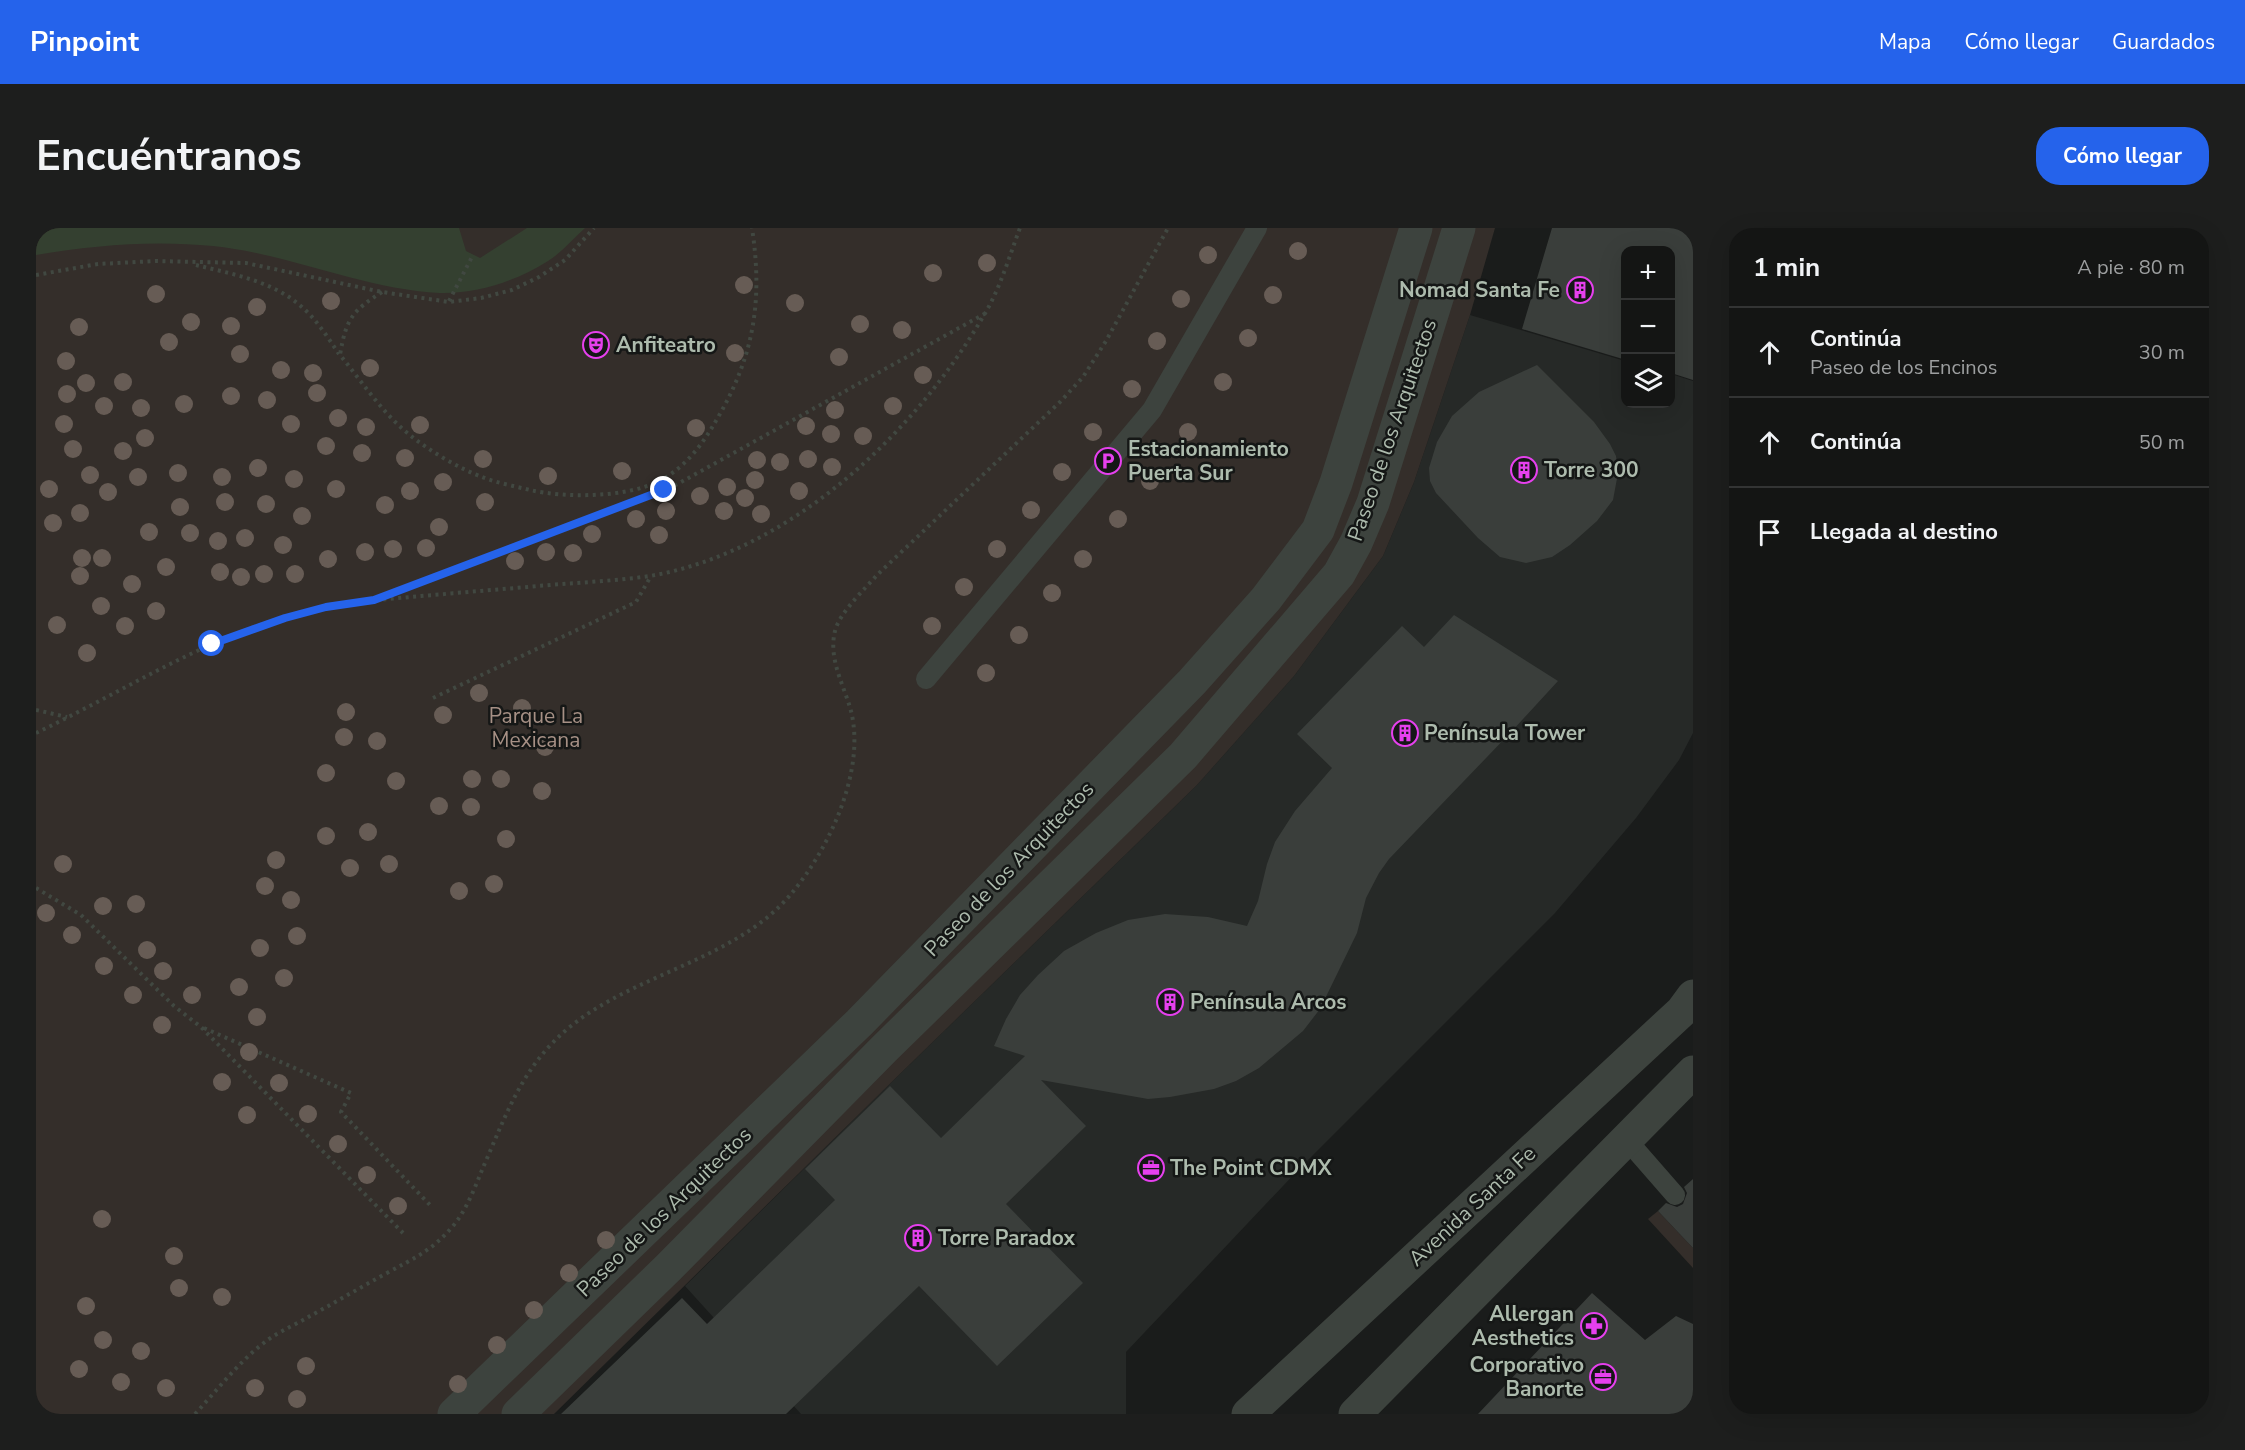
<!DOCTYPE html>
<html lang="es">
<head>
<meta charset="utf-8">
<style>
  body { margin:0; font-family:"Nunito Sans",sans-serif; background:#1d1e1d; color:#f1f3f6 }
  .controls { position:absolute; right:18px; top:18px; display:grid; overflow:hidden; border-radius:12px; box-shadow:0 6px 24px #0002 }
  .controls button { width:54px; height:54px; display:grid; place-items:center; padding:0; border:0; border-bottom:2px solid #333434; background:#141514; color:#f1f3f6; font:30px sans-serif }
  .stop { position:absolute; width:18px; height:18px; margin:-14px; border:4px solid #2563eb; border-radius:50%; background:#fff }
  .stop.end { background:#2563eb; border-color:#fff; box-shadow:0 2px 6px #0008 }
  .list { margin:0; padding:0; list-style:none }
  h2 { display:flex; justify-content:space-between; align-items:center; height:78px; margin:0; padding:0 24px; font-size:26px }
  h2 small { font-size:20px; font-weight:400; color:#9d9fa0 }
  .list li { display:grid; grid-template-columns:39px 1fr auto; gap:18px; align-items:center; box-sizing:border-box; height:90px; padding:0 24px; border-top:2px solid #333434 }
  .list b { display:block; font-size:22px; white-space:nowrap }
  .list p { margin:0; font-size:20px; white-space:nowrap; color:#9d9fa0 }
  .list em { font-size:20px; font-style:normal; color:#9d9fa0 }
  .icon { flex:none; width:33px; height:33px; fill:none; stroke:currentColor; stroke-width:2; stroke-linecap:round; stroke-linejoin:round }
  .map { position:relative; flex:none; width:1657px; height:1186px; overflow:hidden; border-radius:24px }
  header { display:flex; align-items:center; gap:36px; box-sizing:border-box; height:84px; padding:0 30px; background:#2563eb; color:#fff }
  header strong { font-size:28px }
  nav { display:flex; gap:33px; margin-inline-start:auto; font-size:21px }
  .intro { display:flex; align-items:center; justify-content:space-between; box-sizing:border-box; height:144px; padding:0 36px }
  h1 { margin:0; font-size:42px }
  .button { padding:15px 27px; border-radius:24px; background:#2563eb; color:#fff; font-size:21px; font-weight:700 }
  main { display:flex; gap:36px; padding:0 36px }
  aside { flex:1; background:#141514; border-radius:24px; box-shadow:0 6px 24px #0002 }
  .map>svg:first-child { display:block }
  .built { fill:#262927 }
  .green { fill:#342e2a }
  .water { fill:#344030 }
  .building { fill:#3a3e3b }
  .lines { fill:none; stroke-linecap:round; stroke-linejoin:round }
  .path { stroke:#414841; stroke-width:4; stroke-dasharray:3 4.5; stroke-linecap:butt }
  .service { stroke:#3d433e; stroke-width:20 }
  .minor { stroke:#3d433e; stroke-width:33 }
  .tertiary { stroke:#3d433e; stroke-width:33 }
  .tree { fill:#675c55 }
  .route { stroke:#2563eb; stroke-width:8 }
  .labels { text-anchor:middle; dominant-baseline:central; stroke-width:5; stroke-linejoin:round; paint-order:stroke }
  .poi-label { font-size:21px; font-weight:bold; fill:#adbbad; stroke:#151716; text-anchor:start }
  .street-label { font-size:21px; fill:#adbbad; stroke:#151716 }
  .park-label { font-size:21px; fill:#a69085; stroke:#151716 }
</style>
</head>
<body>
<header>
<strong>Pinpoint</strong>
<nav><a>Mapa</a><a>Cómo llegar</a><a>Guardados</a></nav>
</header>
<div class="intro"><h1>Encuéntranos</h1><a class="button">Cómo llegar</a></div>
<main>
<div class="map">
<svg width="1657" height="1186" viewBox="0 0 1657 1186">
  <rect width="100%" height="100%" fill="#1a1c1b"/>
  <path class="built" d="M1434,87l155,46 1,43h44l1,-30 22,7v352l-14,27 -43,58 -81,95 -255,255 -174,184v62h-325l-116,-128 221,-218 291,-283 97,-109 89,-120 31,-74z"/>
  <path class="green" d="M0,0h1459l-25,87 -56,167 -31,74 -89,120 -97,109 -291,283 -352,346h-518z
    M1622,983l35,37v20l-45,-49z"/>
  <path class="water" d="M0,0h423l7,23 14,7 47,-30h58c-12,11 -24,25 -37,33 -32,20 -70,33 -108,32 -78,-4 -150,-39 -227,-47 -59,-6 -119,-1 -177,9z"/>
  <path class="building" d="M1516,0h141v152l-22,-7v-123h-45v110l-104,-31z
    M1501,137l57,57 16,22 6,12 2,17 -5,27 -16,21 -27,24 -18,12 -26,6 -26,-6 -22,-19 -42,-45 -6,-12 -1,-13 8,-26 15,-26 27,-24z
    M1418,387l104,66 -46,50 -123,128 -10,14 -13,25 -9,35 -37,76 -17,22 -44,37 -23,13 -22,8 -44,8 -22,2 -107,-19 45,46 -80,78 77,79 -86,83 -78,-80 -133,128h-225l121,-116 25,26 128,-124 -30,-31 85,-83 51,52 84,-82 -31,-10 12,-27 14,-24 18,-20 26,-24 32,-18 32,-13 37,-6 43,3 39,9 11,-25 9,-37 8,-22 20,-31 37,-43 -35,-34 105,-108 22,21z
    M1657,951v69l-35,-37 8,-8 11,4 6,-3 4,-11 -3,-6z
    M1556,1065l53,47 31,-24 17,8v90h-215z"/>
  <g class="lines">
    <path class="path" d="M160,37c36,9 77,16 106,42 15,13 26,31 37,47
      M0,47l62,-11 58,-3 90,2 136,29 67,10 32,-4 31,-8 27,-13 26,-17 29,-32
      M346,64c-30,19 -36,27 -42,63 23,28 43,59 71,81 19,15 49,33 71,41 15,6 32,9 48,13 36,8 95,8 129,-9 26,-13 44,-37 58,-62 37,-63 46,-118 35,-191
      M413,73l24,-46
      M344,369l285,-106 321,-178
      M397,470l203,-96 15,-26
      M0,482l31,7
      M0,505c95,-45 186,-107 291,-126 31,-6 63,-8 94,-11 47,-4 94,-8 141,-12 29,-2 59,-4 88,-8 139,-24 265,-142 334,-261 16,-26 25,-58 36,-87
      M0,660l45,27 93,91 27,21 202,206
      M168,800l147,65 -10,19 89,93
      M159,1186c24,-26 46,-55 74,-75 13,-9 28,-15 41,-23 26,-14 51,-29 77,-43 27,-15 45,-22 66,-47 15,-18 23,-42 32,-63 23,-53 39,-99 86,-137 66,-53 166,-67 220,-132 38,-45 75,-123 60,-183 -7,-26 -23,-52 -16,-80 5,-19 29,-41 42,-56l183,-173 23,-25 23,-36 62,-113"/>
    <path class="service" d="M890,451l226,-269 105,-182
      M1591,912l48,55"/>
    <path class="minor" d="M418,1186l405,-391 333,-341 74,-83 52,-69 18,-47 80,-255
      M482,1186l150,-146 216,-219 299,-293 156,-182 17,-31 17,-40 86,-275"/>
    <path class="tertiary" d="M1212,1186l434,-403 11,-15
      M1319,1186l338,-342"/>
  </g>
  <g class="tree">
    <circle cx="1262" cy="23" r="9"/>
    <circle cx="1172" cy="27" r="9"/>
    <circle cx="951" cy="35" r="9"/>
    <circle cx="897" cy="45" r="9"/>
    <circle cx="708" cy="57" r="9"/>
    <circle cx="120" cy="66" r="9"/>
    <circle cx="1237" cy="67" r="9"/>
    <circle cx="1145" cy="71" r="9"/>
    <circle cx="295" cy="73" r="9"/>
    <circle cx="759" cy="75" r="9"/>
    <circle cx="221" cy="79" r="9"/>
    <circle cx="155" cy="94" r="9"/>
    <circle cx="824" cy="96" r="9"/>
    <circle cx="195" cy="98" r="9"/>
    <circle cx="43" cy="99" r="9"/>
    <circle cx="866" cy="102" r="9"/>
    <circle cx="1212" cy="110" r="9"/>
    <circle cx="1121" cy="113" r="9"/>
    <circle cx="133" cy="114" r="9"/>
    <circle cx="699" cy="125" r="9"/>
    <circle cx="204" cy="126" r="9"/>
    <circle cx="803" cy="129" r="9"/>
    <circle cx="30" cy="133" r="9"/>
    <circle cx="334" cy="140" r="9"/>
    <circle cx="245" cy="142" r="9"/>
    <circle cx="277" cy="145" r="9"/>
    <circle cx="887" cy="147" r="9"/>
    <circle cx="87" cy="154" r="9"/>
    <circle cx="1187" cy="154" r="9"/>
    <circle cx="50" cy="155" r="9"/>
    <circle cx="1096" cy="161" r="9"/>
    <circle cx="281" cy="165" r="9"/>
    <circle cx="31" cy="166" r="9"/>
    <circle cx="195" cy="168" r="9"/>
    <circle cx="231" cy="172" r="9"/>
    <circle cx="148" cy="176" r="9"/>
    <circle cx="68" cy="178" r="9"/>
    <circle cx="857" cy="178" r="9"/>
    <circle cx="105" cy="180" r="9"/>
    <circle cx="799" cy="182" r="9"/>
    <circle cx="302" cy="190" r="9"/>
    <circle cx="28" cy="196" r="9"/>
    <circle cx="255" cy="196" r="9"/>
    <circle cx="384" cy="197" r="9"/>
    <circle cx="770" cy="198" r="9"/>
    <circle cx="330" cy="199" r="9"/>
    <circle cx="660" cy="200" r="9"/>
    <circle cx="1057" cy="204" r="9"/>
    <circle cx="1152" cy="204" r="9"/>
    <circle cx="795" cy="206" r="9"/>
    <circle cx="827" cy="208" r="9"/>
    <circle cx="109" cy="210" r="9"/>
    <circle cx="290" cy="218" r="9"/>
    <circle cx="37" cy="221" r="9"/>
    <circle cx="87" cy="223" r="9"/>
    <circle cx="326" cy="225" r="9"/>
    <circle cx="369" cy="230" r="9"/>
    <circle cx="447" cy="231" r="9"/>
    <circle cx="772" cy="231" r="9"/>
    <circle cx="721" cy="232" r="9"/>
    <circle cx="744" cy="234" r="9"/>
    <circle cx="796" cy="239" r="9"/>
    <circle cx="222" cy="240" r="9"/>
    <circle cx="586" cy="243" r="9"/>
    <circle cx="1026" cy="244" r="9"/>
    <circle cx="142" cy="245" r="9"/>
    <circle cx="54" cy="247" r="9"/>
    <circle cx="512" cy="248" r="9"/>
    <circle cx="102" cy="249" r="9"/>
    <circle cx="186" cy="249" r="9"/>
    <circle cx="258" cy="251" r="9"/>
    <circle cx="719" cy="252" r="9"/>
    <circle cx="1114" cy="253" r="9"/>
    <circle cx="407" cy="254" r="9"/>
    <circle cx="691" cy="259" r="9"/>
    <circle cx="13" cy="261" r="9"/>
    <circle cx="300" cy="261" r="9"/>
    <circle cx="374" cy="263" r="9"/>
    <circle cx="763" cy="263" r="9"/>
    <circle cx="72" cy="264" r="9"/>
    <circle cx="664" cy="268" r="9"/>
    <circle cx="709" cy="270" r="9"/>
    <circle cx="189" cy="274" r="9"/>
    <circle cx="449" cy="274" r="9"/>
    <circle cx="230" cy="276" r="9"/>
    <circle cx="349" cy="277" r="9"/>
    <circle cx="144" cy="279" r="9"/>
    <circle cx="995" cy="282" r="9"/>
    <circle cx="630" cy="283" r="9"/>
    <circle cx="688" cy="283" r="9"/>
    <circle cx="44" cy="285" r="9"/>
    <circle cx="725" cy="286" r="9"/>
    <circle cx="266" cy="288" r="9"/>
    <circle cx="600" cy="291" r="9"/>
    <circle cx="1082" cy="291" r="9"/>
    <circle cx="17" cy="295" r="9"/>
    <circle cx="403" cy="299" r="9"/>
    <circle cx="113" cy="304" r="9"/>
    <circle cx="154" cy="305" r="9"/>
    <circle cx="556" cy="306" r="9"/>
    <circle cx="623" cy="307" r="9"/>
    <circle cx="209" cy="310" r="9"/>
    <circle cx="182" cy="313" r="9"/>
    <circle cx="247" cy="317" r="9"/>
    <circle cx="390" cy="320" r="9"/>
    <circle cx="357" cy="321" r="9"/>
    <circle cx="961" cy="321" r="9"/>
    <circle cx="329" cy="324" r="9"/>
    <circle cx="510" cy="324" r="9"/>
    <circle cx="537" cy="325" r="9"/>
    <circle cx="46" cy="330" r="9"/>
    <circle cx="66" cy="330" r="9"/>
    <circle cx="292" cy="331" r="9"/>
    <circle cx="1047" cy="331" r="9"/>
    <circle cx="479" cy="333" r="9"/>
    <circle cx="130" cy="339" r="9"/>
    <circle cx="184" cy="344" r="9"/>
    <circle cx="228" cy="346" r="9"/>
    <circle cx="259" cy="346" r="9"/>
    <circle cx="44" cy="348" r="9"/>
    <circle cx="205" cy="349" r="9"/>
    <circle cx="96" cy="356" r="9"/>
    <circle cx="928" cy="359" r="9"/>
    <circle cx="1016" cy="365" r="9"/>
    <circle cx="65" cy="378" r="9"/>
    <circle cx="120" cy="383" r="9"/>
    <circle cx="21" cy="397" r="9"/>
    <circle cx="89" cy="398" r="9"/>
    <circle cx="896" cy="398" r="9"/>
    <circle cx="983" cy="407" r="9"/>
    <circle cx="51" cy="425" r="9"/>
    <circle cx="950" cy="445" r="9"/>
    <circle cx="443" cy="465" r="9"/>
    <circle cx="486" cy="480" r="9"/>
    <circle cx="310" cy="484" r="9"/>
    <circle cx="407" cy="487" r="9"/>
    <circle cx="308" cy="509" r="9"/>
    <circle cx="341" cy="513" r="9"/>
    <circle cx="509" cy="519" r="9"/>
    <circle cx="290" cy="545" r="9"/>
    <circle cx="436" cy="551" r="9"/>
    <circle cx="465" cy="551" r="9"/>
    <circle cx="360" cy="553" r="9"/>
    <circle cx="506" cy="563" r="9"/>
    <circle cx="403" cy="578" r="9"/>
    <circle cx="435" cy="579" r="9"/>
    <circle cx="332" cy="604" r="9"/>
    <circle cx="290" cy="608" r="9"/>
    <circle cx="470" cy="611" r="9"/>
    <circle cx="240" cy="632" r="9"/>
    <circle cx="27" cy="636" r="9"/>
    <circle cx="353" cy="636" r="9"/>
    <circle cx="314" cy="640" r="9"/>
    <circle cx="458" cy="656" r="9"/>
    <circle cx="229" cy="658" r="9"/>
    <circle cx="423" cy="663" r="9"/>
    <circle cx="255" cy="672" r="9"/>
    <circle cx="100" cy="676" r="9"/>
    <circle cx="67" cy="678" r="9"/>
    <circle cx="10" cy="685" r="9"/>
    <circle cx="36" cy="707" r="9"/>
    <circle cx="261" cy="708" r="9"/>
    <circle cx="224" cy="720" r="9"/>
    <circle cx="111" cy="722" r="9"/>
    <circle cx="68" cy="738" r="9"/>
    <circle cx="127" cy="743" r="9"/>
    <circle cx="248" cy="750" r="9"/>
    <circle cx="203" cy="759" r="9"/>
    <circle cx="97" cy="767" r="9"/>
    <circle cx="156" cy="767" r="9"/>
    <circle cx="221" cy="789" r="9"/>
    <circle cx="126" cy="797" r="9"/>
    <circle cx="213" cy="824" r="9"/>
    <circle cx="186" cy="854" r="9"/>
    <circle cx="243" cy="855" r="9"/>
    <circle cx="272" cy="886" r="9"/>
    <circle cx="211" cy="887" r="9"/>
    <circle cx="302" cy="916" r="9"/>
    <circle cx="331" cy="947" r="9"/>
    <circle cx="362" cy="978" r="9"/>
    <circle cx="66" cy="991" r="9"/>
    <circle cx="570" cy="1012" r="9"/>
    <circle cx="138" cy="1028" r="9"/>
    <circle cx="533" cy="1045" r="9"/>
    <circle cx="143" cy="1060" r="9"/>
    <circle cx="186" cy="1069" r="9"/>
    <circle cx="50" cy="1078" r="9"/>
    <circle cx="498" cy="1082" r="9"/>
    <circle cx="67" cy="1112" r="9"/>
    <circle cx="461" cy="1117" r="9"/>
    <circle cx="105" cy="1123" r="9"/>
    <circle cx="270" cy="1138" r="9"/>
    <circle cx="43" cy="1141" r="9"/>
    <circle cx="85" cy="1154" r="9"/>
    <circle cx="422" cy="1156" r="9"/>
    <circle cx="130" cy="1160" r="9"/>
    <circle cx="219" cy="1160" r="9"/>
    <circle cx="261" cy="1171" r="9"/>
  </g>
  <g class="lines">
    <path class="route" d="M176,416l73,-26 41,-11 48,-7 290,-110"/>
  </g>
  <defs>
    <symbol id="building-ring" viewBox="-11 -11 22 22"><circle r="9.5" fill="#151716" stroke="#e640ee" stroke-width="1.5"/><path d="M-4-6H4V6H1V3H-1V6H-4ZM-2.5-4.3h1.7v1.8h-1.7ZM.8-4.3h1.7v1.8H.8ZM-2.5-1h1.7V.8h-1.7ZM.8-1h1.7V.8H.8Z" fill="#e640ee"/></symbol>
    <symbol id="theatre-ring" viewBox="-11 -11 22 22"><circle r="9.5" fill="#151716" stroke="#e640ee" stroke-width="1.5"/><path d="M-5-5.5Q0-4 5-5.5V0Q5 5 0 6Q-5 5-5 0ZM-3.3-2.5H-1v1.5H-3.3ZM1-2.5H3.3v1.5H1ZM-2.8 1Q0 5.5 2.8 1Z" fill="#e640ee"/></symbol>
    <symbol id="parking-ring" viewBox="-11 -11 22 22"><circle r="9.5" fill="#151716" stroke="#e640ee" stroke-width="1.5"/><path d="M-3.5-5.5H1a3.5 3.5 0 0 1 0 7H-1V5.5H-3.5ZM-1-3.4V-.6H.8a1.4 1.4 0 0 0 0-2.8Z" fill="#e640ee"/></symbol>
    <symbol id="office-ring" viewBox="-11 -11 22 22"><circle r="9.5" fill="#151716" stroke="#e640ee" stroke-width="1.5"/><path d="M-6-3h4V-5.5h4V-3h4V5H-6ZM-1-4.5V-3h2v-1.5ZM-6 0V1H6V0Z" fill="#e640ee"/></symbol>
    <symbol id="pharmacy-ring" viewBox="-11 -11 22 22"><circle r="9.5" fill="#151716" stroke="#e640ee" stroke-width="1.5"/><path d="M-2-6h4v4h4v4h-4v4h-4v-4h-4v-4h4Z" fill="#e640ee"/></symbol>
  </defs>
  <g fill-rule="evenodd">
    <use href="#building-ring" x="1529" y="47" width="30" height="30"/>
    <use href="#theatre-ring" x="545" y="102" width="30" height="30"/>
    <use href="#parking-ring" x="1057" y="218" width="30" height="30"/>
    <use href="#building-ring" x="1473" y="227" width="30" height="30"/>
    <use href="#building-ring" x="1354" y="490" width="30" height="30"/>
    <use href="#building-ring" x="1119" y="759" width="30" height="30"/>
    <use href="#office-ring" x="1100" y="925" width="30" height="30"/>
    <use href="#building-ring" x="867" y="995" width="30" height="30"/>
    <use href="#pharmacy-ring" x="1543" y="1083" width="30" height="30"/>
    <use href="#office-ring" x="1552" y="1134" width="30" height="30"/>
  </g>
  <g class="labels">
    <g class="poi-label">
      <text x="1524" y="62" text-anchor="end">Nomad Santa Fe</text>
      <text x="580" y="117">Anfiteatro</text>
      <text x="1092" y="221">Estacionamiento<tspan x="1092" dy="24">Puerta Sur</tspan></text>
      <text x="1508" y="242">Torre 300</text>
      <text x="1388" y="505">Península Tower</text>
      <text x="1154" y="774">Península Arcos</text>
      <text x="1134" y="940">The Point CDMX</text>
      <text x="902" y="1010">Torre Paradox</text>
      <text x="1538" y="1086" text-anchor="end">Allergan<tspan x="1538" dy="24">Aesthetics</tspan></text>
      <text x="1548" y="1137" text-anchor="end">Corporativo<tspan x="1548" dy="24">Banorte</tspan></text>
    </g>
    <g class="street-label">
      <text transform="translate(1356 202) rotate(-71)">Paseo de los Arquitectos</text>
      <text transform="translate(973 641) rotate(-46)">Paseo de los Arquitectos</text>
      <text transform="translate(1436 978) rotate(-43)">Avenida Santa Fe</text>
      <text transform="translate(628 984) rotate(-44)">Paseo de los Arquitectos</text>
    </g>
    <g class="park-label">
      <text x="500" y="488">Parque La<tspan x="500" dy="24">Mexicana</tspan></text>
    </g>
  </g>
</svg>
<div class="controls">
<button>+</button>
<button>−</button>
<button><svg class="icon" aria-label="layers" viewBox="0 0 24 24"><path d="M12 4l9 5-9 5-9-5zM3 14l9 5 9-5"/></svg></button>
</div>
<div class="stop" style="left:176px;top:416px"></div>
<div class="stop end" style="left:628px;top:262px"></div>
</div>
<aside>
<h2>1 min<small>A pie · 80 m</small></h2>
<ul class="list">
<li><svg class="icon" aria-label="ahead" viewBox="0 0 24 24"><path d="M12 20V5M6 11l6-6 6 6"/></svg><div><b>Continúa</b><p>Paseo de los Encinos</p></div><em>30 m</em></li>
<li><svg class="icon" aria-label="ahead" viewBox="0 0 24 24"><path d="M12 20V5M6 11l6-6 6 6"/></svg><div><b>Continúa</b></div><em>50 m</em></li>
<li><svg class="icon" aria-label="arrive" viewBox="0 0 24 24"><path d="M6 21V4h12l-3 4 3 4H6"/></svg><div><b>Llegada al destino</b></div></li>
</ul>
</aside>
</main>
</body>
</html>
